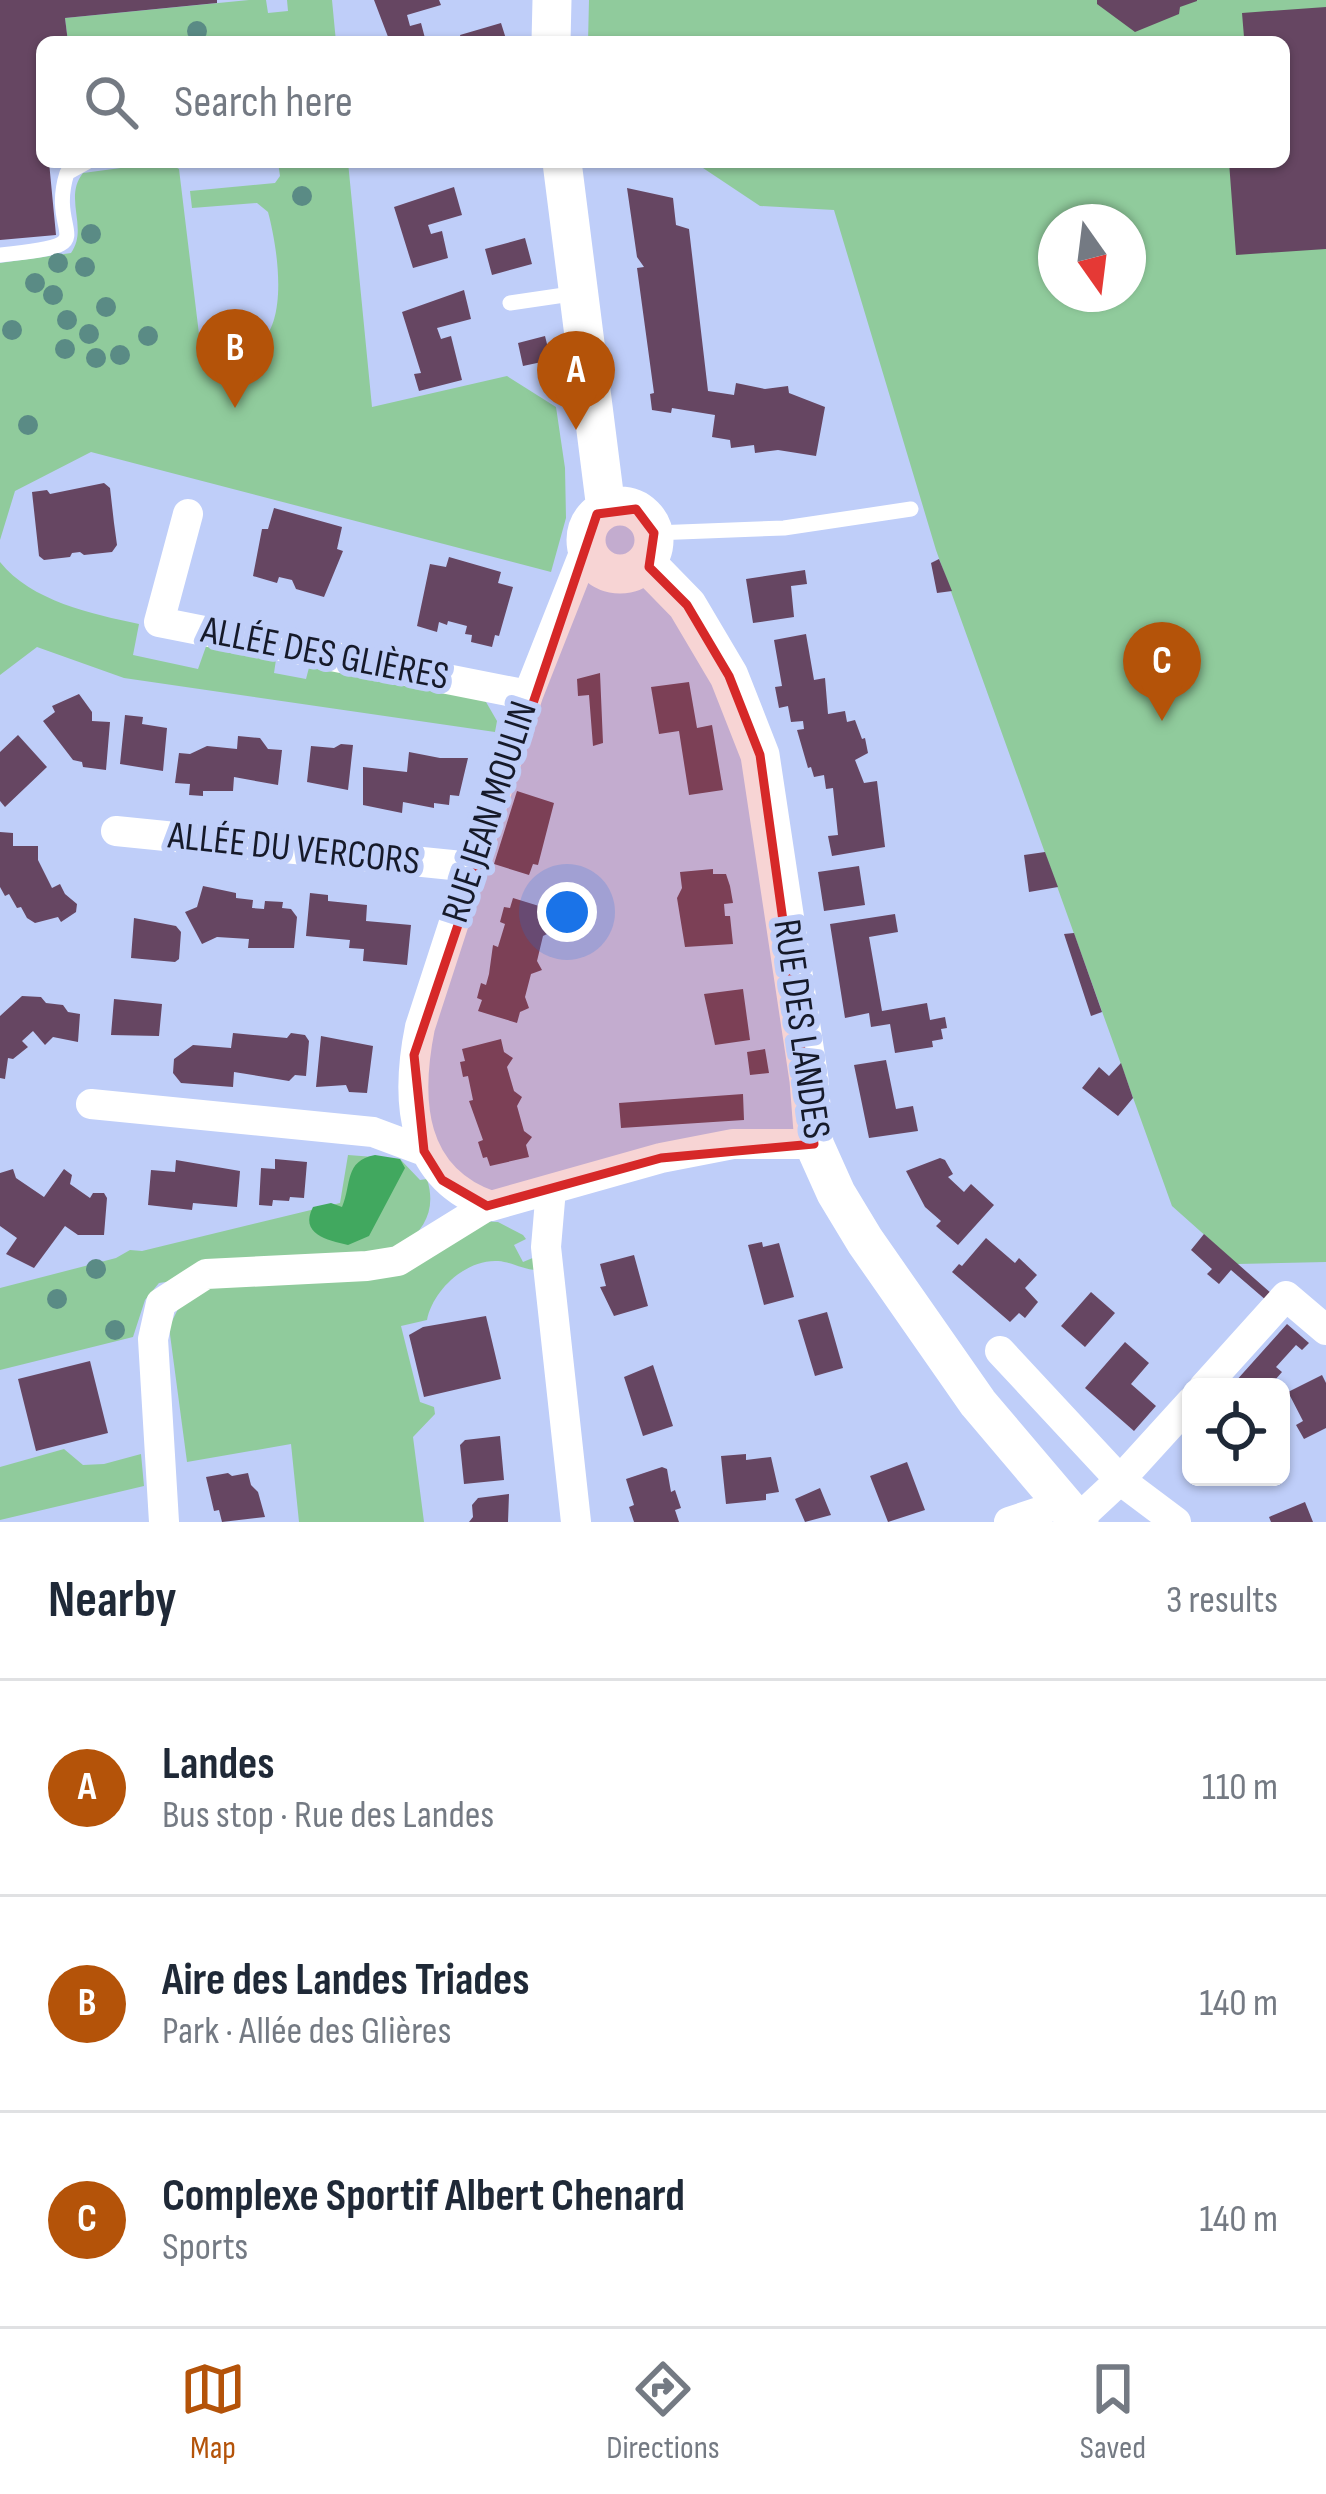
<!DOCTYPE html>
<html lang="en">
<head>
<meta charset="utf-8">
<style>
  body { margin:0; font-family:"Sofia Sans Condensed",sans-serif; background:#f6f6f7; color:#1f2937 }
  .controls { position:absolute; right:36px; bottom:36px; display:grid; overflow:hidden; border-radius:18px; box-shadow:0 3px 9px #0004 }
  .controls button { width:108px; height:108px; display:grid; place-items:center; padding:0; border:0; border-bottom:3px solid #e0e1e3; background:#fff; color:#1f2937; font:60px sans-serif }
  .compass { position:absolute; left:1038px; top:204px; width:108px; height:108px; border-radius:50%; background:#fff; box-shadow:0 3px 9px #0004; rotate:166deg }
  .you { position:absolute; left:567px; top:912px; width:42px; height:42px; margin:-30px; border:9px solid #fff; border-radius:50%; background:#1a73e8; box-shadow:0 0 0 18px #1a73e833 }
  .badge { display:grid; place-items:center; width:78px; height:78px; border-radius:50%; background:#b45309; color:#fff; font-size:39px; font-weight:700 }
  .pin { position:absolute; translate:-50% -99px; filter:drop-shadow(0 3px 6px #0008) }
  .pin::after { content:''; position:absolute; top:63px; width:42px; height:36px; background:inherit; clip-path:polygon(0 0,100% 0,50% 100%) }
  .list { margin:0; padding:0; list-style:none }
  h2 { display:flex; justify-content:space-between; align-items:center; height:156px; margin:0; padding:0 48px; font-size:51px }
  h2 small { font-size:39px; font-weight:400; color:#747a83 }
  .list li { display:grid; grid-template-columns:78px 1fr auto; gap:36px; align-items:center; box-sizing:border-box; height:216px; padding:0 48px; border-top:3px solid #e0e1e3 }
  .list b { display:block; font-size:45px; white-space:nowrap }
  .list p { margin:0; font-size:39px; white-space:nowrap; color:#747a83 }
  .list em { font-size:39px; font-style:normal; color:#747a83 }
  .icon { flex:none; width:66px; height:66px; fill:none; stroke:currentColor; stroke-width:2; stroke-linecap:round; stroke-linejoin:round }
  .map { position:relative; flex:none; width:1326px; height:1522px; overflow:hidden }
  .search { position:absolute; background:#fff; box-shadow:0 3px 9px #0004; left:36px; right:36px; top:36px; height:132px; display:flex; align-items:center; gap:30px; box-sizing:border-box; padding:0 42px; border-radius:18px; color:#747a83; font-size:45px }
  .sheet { height:804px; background:#fff }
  nav { display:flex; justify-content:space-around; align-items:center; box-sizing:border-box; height:168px; border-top:3px solid #e0e1e3; background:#fff; font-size:33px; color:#747a83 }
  nav a { display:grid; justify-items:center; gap:6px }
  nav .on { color:#b45309 }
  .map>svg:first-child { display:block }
  .green { fill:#90cb9c; fill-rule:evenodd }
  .forest { fill:#41a85f }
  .building { fill:#664662 }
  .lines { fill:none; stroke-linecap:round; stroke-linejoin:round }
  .service { stroke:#fff; stroke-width:15 }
  .minor { stroke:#fff; stroke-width:30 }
  .tertiary { stroke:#fff; stroke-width:39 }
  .tree { fill:#5a8b85 }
  .marked { fill:#d62828; fill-opacity:0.2; stroke:#d62828; stroke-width:9; stroke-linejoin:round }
  .labels { text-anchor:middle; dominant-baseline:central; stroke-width:12; stroke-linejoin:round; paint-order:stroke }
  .street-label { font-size:39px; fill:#161a2a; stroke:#bfcef9 }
</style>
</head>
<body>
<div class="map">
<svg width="1326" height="1522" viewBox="0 0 1326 1522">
  <rect width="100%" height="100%" fill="#bfcef9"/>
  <path class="green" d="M249,0h17l2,13 20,-2 -1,-11h45l4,42h-268l-3,-24z
    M589,0h737v1262l-89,2 -65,-58 -236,-656 -102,-340 -74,-4 -66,-44h590v-120h-696zM1056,222h72v72h-72z
    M166,162l13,7 20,165 58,11c33,-21 20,-100 11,-133l-11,-9 -65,5 -2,-17 85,-8 5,-7 -2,-14h70l24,245 135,-31 49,31 9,61 1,50 -15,54 -460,-120 -76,39 -15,49v-277l71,-10c18,-25 -8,-55 12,-80z
    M0,562c31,39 92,52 139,62l-6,31 65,14 11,-31 68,15 -3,20 32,6 5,-19 171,35 15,26 -2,11 -371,-54 -87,-31 -37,28z
    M348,1155l52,4 20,21 7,-1c9,29 -1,48 -23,67l-245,37 -14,17 -12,37 -133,33v-82l116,-30 14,-8 12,1 198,-48z
    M480,1221l18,1 25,13 3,4 -12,6 9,17 12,-5 2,13c-14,0 -25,-8 -39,-9 -32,-2 -65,29 -71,59l-26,6 19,76 14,5 1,7 -22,23 11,85h-125l-8,-78 -104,18 -18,-135 13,-26 27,-16 144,-7z
    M64,1449l19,16 21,-1 37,-10 3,32 -144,34v-53z"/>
  <path class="forest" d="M375,1155l25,4 5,9 -36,68 -21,9c-21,-5 -49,-11 -35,-38l18,-4 11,4c10,-23 2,-46 33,-52z"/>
  <path class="building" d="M0,0h217v3l-152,15 3,24h-26v120h7l7,73 -56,5z
    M374,0h65l2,5 -34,10 3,11 11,-3 5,19h-36z
    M1097,0h100v1l-17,6 -1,7 -44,18 -38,-28z
    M1326,7v242l-90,6 -7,-93h55v-120h-60v-3l20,-2 -2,-24z
    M501,23l6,19h-45l-2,-7z
    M454,187l8,28 -34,10 3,9 11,-3 6,27 -35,10 -19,-61z
    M627,188l46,10 3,27 13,4 19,162 26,4 2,-12 29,6 23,-3 1,7 36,14 -9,49 -38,-6 -23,3 -1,-8 -23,3 -1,-8 -18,-3 3,-22 -43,-7 -1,5 -19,-3 -2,-16 4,-1 -17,-125 7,-1 -7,-10z
    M525,238l7,26 -40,11 -7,-26z
    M464,290l7,29 -34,9 4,11 10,-3 11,44 -43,11 -5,-17 7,-1 -19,-61z
    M545,336l6,24 -28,6 -5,-23z
    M104,483l6,5 4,35 3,22 -5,7 -28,3 -4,-3 -8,1 -2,4 -26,3 -5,-4 -7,-64 15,-2 3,4z
    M274,508l68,19 -5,22 6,2 -19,46 -28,-8 -4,-9 -13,-3 -2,6 -24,-7 9,-47h6z
    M449,557l52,15 -3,11 15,4 -14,49 -4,-1 -3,12 -21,-5 1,-7 -7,-1 2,-8 -19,-5 -1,4 -8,-3 -2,10 -20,-6 13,-62 16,3z
    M939,559l13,32 -15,2 -6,-30z
    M805,570l2,14 -16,2 3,31 -41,6 -7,-44z
    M806,634l8,46 11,-2 3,36 17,-3 2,11 8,-2 7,19 3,-1 3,15 -13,7 9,23 13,-2 8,66 -53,9 -4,-20 10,-1 -5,-47 -7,1 -2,-14 -10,2 -3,-10 -3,1 -11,-38 7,-1 -1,-8 -12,1 -3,-16 -9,2 -4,-21 7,-1 -8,-46z
    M600,673l3,70 -10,3 -4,-51 -11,1 -1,-17z
    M689,682l8,46 15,-3 11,65 -34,5 -10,-64 -20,3 -8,-47z
    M79,694l13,18v9l18,1 -4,48 -23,-3 -1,-5 -9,-2 -30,-39 12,-9 -3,-6z
    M125,715l18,2 -1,7 25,4 -4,43 -43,-7z
    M18,735l29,32 -42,40 -5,-6v-49z
    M238,736l22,2 8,11 14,1 -4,35 -44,-8 -1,14h-30v5l-14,-1 1,-11 -15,-1 4,-30 11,1 17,-8 30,3z
    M341,744l12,1 -5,45 -41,-8 4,-36 23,2z
    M409,752l31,6h28l-9,38 -9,-1 -1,10 -15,-2v5l-31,-6 -1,11 -39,-8v-38l44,5z
    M517,791l37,12 -16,62 -5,-1 -4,11 -35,-11z
    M0,832l13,1v13h25v14l14,28 8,-4 5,10 12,10 -1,8 -15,10 -3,-5 -23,6 -8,-5 -6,-11 -4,1 -8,-14 -4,2 -5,-9z
    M1045,852l13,35 -29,5 -5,-37z
    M859,866l6,39 -41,6 -6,-39z
    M713,869v5h13l4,12 3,17 -9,1 1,12h5l3,28 -48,3 -8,-49 5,-10 -2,-16z
    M203,886l33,7v5l17,2 -1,8 12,1 1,-8 18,1 -1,6 9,1 6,8 -3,31h-46l1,-9 -32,-2 -15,7 -17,-32 12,-5z
    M310,893l18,2v6l39,4 -1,16 45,4 -4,40 -44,-4 1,-12 -15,-1 1,-8 -44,-4z
    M513,898l39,12 -4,13 5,8 -10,5 -6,25 5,9 -11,4 -6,23 4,11 -9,4 -3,11 -39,-12 4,-11 -5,-2 4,-15 5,2 3,-11 4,-29 5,2 7,-23 -5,-2 4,-15 6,1z
    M895,914l3,18 -29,5 13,74 45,-8 3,17 15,-3 2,11 -6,1 2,10 -11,2 1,6 -38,6 -5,-29 -19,3 -2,-14 -24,5 -15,-94z
    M134,918l42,8 5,6 -2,27 -4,3 -44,-4z
    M1074,933l28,79 -11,4 -27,-82z
    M743,989l7,51 -35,5 -11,-51z
    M22,996l19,1 5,6 17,2 5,7 12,2 -2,28 -25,-5 -8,8 -12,-14 -11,10 6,6 -15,12 -5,-1 -3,21 -5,-1v-62z
    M114,999l48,5 -3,32 -48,-1z
    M233,1033l54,5 4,-5 14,2 4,6 -3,35 -11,-1 -6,6 -55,-9 -1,15 -52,-4 -8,-10 1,-14 19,-14 38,3z
    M321,1036l52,10 -6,47 -18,-1 -3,-7 -30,2z
    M501,1039l3,13 9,6 -6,9 7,24 8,6 -5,9 7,25 8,6 -6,8 3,12 -39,9 -3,-9 -4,1 -5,-16 5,-2 -14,-39 4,-1 -5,-24 -5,1 -3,-15 5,-1 -3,-12z
    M765,1049l4,24 -19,2 -3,-23z
    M886,1060l10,49 17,-3 5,25 -49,7 -15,-73z
    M1121,1063l12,35 -15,18 -36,-28 17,-21 10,9z
    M743,1094l1,26 -123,8 -2,-25z
    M940,1158l5,2 8,14 -5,3 16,15 7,-8 23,21 -36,40 -22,-19 5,-5 -16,-14 -19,-36z
    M275,1159l32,3 -3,36 -14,-1 -1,4 -16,-1 -1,6 -13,-1 2,-37 14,1z
    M176,1160l64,11 -3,36 -44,-4 -1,7 -44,-5 3,-35 24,2z
    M13,1169l3,9 28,19 20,-28 8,6 -2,9 20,14 3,-5h11l3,5 -3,37h-26l-13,-9 -31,42 -28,-14 11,-16 -17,-12v-53z
    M1204,1234l69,61 -6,6 -36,-31 -12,14 -12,-10 5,-5 -21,-19z
    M986,1238l29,25 4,-5 18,17 -12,13 13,14 -13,16 -6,-5 -9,9 -58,-50 7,-8 3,2z
    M762,1242l1,5 16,-4 15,54 -30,8 -16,-60z
    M634,1255l14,51 -34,10 -14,-29 6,-1 -6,-22z
    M1091,1292l24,21 -30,34 -24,-21z
    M827,1312l16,56 -28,8 -17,-56z
    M486,1316l15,63 -77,18 -15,-62 14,-8z
    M1287,1324l22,19 -7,7 -6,-5 -20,22 6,5 -13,15h-28l-6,-5z
    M1125,1342l24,21 -18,21 25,22 -22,25 -49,-43z
    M90,1361l18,72 -72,18 -18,-72z
    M653,1365l20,61 -30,10 -19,-59z
    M1322,1375l4,8v45l-22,11 -8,-14 7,-4 -15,-29z
    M500,1436l4,44 -40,4 -4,-39 5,-5z
    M746,1454v6l25,-3 8,35 -13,2v6l-40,4 -5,-48z
    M907,1462l18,48 -37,12 -18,-46z
    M662,1467l5,2 4,23 4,-2 6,18 -6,2 4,12h-45l-5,-15 5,-2 -8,-26z
    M228,1473l4,3 16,-3 3,12 7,7 7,25 -43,5 -3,-12 -5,1 -8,-34z
    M820,1488l11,27 -26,7 -10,-23z
    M509,1494l-1,28h-39l4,-5 -1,-12 6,-7z
    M1305,1502l8,20h-42l-2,-5z"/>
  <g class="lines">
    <path class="service" d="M0,255c110,-11 46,-16 67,-82l20,-11
      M510,303l68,-10
      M654,533l130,-5 127,-19"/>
    <path class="minor" d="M188,514l-29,108 369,73
      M586,548l-58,147 -108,332c-15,74 -10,151 71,179l170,-48 72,-14h81
      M116,831l356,36
      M91,1104l282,28 51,19
      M551,1189l-5,58 30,275
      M1000,1351l120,129 71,-78
      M1204,1387l82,-91 40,34
      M1077,1520l43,-40 56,42
      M164,1522l-11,-183 8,-36 45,-29 161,-8 31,-5 89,-55
      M1009,1522l33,-11 17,-14"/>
    <path class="tertiary" d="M551,42l1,-42
      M562,162l44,347
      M586 540a34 34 0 1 1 68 0a34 34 0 1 1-68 0Z
      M646,563l41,42 42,71 31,79 49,325 5,64 22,49 29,48 113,162 101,119"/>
  </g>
  <g class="tree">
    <circle cx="197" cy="31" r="10"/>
    <circle cx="302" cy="196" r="10"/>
    <circle cx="91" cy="234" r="10"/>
    <circle cx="58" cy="263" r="10"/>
    <circle cx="85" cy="267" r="10"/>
    <circle cx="35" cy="283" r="10"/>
    <circle cx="53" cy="295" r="10"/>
    <circle cx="106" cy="307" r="10"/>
    <circle cx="67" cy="320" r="10"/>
    <circle cx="12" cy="330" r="10"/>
    <circle cx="89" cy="334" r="10"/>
    <circle cx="148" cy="336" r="10"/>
    <circle cx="65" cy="349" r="10"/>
    <circle cx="120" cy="355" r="10"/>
    <circle cx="96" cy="358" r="10"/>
    <circle cx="28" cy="425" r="10"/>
    <circle cx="96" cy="1269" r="10"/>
    <circle cx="57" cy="1299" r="10"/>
    <circle cx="115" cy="1330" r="10"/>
  </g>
  <path class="marked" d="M636,509l18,24 -5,34 38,38 42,71 31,79 54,389 -153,14 -174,48 -45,-26 -18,-29 -10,-96 183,-541z"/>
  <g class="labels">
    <g class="street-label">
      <text transform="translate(325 654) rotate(11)">ALLÉE DES GLIÈRES</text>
      <text transform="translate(490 812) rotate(-72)">RUE JEAN MOULIN</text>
      <text transform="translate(294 849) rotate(6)">ALLÉE DU VERCORS</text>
      <text transform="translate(801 1029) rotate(82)">RUE DES LANDES</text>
    </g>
  </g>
</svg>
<div class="controls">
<button><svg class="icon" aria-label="locate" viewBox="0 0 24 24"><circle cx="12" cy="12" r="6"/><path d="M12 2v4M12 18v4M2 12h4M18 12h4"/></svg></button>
</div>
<svg class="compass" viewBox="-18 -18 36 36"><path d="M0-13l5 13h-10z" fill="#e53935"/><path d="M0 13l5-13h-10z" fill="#747a83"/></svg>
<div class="you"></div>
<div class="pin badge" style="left:576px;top:430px">A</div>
<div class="pin badge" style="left:235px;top:408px">B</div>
<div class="pin badge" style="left:1162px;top:721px">C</div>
<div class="search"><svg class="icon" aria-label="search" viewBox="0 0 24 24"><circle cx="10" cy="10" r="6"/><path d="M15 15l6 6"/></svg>Search here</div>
</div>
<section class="sheet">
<h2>Nearby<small>3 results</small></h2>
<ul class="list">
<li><span class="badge">A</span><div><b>Landes</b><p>Bus stop · Rue des Landes</p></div><em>110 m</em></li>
<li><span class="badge">B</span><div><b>Aire des Landes Triades</b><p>Park · Allée des Glières</p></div><em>140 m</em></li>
<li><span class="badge">C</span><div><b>Complexe Sportif Albert Chenard</b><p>Sports</p></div><em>140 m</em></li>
</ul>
</section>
<nav>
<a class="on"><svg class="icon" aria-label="map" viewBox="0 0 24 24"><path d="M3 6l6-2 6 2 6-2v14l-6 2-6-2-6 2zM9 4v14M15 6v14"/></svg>Map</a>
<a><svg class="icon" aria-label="directions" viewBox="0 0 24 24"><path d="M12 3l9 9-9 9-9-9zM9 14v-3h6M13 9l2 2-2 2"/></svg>Directions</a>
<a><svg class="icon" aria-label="saved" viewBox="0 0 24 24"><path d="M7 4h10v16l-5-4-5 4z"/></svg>Saved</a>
</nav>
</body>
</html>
